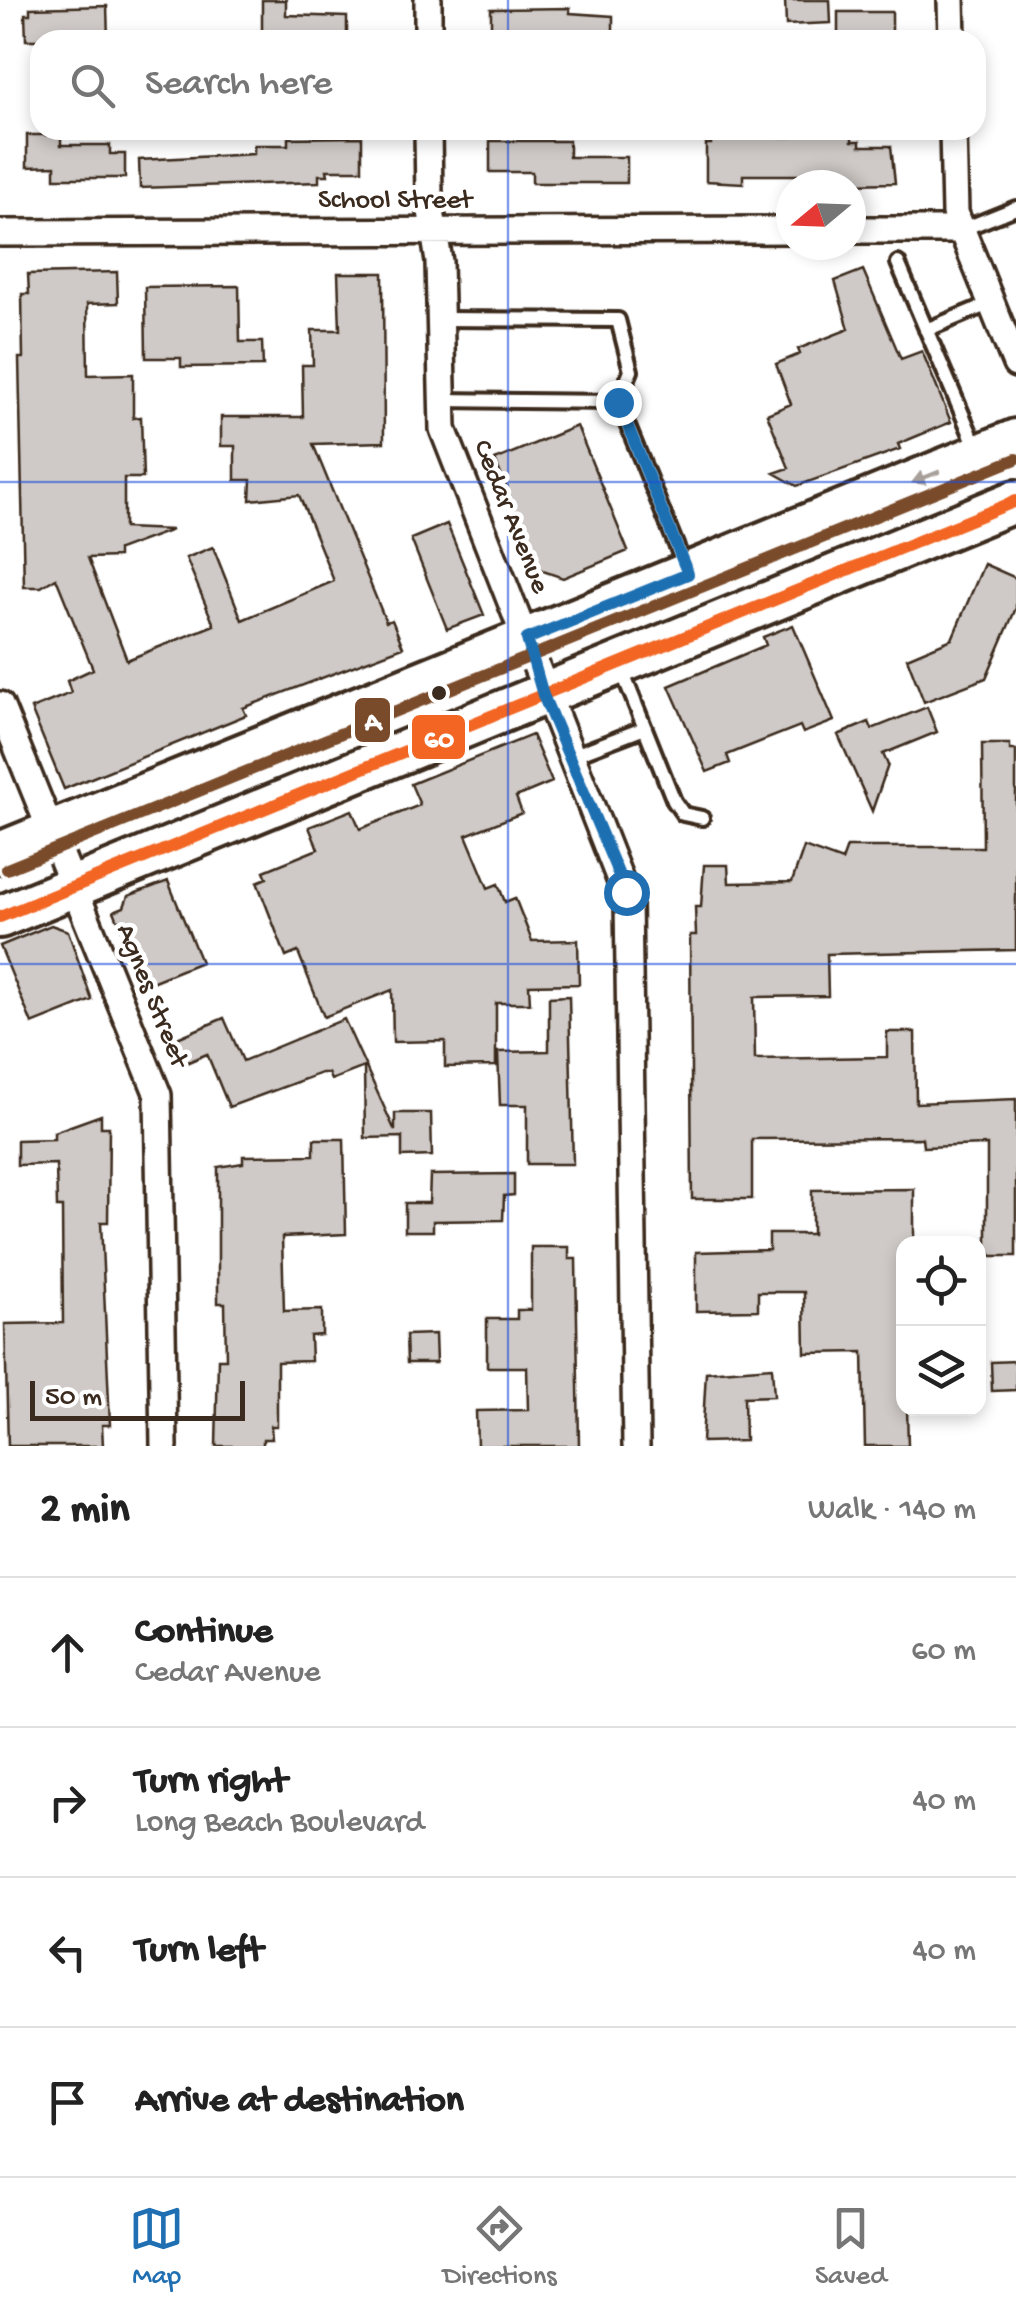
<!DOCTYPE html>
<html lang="en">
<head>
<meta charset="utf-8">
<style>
  body { margin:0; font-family:"Gochi Hand",sans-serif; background:#f2f2f2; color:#222 }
  .controls { position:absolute; right:30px; bottom:30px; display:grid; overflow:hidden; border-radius:20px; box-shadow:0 5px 15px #0003 }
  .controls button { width:90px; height:90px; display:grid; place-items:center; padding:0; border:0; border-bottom:2px solid #e0e0e0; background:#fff; color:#222; font:50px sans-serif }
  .compass { position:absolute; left:776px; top:170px; width:90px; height:90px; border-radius:50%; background:#fff; box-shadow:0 5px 15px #0003; rotate:251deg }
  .scale { position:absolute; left:30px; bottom:25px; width:215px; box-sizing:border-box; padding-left:10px; border:5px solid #3b2a1e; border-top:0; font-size:28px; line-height:35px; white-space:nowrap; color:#3b2a1e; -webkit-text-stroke:8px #fff; paint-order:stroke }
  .stop { position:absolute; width:30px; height:30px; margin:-22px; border:8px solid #1f6fb2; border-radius:50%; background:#fff }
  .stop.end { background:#1f6fb2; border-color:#fff; box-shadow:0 2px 10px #0008 }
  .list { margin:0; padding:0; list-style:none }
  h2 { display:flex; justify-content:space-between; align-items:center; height:130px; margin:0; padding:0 40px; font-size:42px }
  h2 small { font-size:32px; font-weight:400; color:#767676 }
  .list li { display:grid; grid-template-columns:65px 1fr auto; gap:30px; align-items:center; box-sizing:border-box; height:150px; padding:0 40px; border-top:2px solid #e0e0e0 }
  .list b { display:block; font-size:38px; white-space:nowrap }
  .list p { margin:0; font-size:32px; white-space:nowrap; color:#767676 }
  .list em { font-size:32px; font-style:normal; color:#767676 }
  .icon { flex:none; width:55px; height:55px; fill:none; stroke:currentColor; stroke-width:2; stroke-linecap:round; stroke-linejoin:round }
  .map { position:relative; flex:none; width:1016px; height:1446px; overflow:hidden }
  .search { position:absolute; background:#fff; box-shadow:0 5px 15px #0003; left:30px; right:30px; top:30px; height:110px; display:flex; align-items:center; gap:25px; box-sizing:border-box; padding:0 35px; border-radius:30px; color:#767676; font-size:38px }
  .sheet { height:730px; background:#fff }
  nav { display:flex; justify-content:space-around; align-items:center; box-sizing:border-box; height:140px; border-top:2px solid #e0e0e0; background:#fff; font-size:28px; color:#767676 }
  nav a { display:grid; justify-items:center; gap:5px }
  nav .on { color:#1f6fb2 }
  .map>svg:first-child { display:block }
  .building { fill:#cfcac7; stroke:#3b2a1e; stroke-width:2.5 }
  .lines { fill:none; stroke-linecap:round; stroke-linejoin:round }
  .lane-casing { stroke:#3b2a1e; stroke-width:20 }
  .street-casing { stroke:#3b2a1e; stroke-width:32 }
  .primary-casing { stroke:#3b2a1e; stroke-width:48 }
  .lane { stroke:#fff; stroke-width:12 }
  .street { stroke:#fff; stroke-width:25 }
  .primary { stroke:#fff; stroke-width:40 }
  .bus-1-casing { stroke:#fff; stroke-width:20 }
  .bus-2-casing { stroke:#fff; stroke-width:20 }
  .bus-1 { stroke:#f26522; stroke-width:12 }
  .bus-2 { stroke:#7a4b2a; stroke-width:12 }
  .oneway { fill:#a79f9a }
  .route { stroke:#1f6fb2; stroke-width:12 }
  .grid { fill:none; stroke:#1d4ed8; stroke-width:2.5; stroke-opacity:0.55 }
  .bus-dot { fill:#3b2a1e; stroke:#fff; stroke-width:4 }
  .labels { text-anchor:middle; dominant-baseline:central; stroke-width:9; stroke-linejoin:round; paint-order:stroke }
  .street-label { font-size:28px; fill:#3b2a1e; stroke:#fff }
  .line-badge { stroke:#fff; stroke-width:4 }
  .badge-label { font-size:28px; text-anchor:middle; font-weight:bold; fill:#fff }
</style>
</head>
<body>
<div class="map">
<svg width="1016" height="1446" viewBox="0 0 1016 1446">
  <rect width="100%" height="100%" fill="#fff"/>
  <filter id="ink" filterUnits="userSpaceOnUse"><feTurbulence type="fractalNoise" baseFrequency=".01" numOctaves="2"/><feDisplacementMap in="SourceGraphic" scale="20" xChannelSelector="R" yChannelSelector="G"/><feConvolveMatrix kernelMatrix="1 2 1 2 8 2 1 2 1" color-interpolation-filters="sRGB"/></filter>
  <g filter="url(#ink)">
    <path class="building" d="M262,0h24v15l61,2v23h-85z
      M785,0h45l1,23 -45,2z
      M107,6l1,34h-82l-1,-26h5v-6z
      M570,8v5l43,3v24h-99v-7h-23v-24z
      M838,12h54v28h-54z
      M792,130h60v11h8v5h31l4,37 -48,1v-5h-24v-4h-80v8l-37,-2v-37h5v-7h81z
      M27,135h34v10h49v9h15v24h-70v-12l-28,1z
      M362,137v33h-35l1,5h-9v7l-179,6 -1,-28 115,-6v-9h34v-7z
      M490,141h79v16h58v26h-95v-11h-42z
      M863,270l38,89 21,-8 29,71 -53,22 2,5 -103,37 -23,-13 15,-5 -22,-54 24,-10 -15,-40 24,-10 -2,-5 51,-20 -14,-48z
      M117,272l1,31 -31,1 1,71 45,-1v44l8,-1 2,61h-19v50l48,2 -54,20v7l-30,1 39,102 87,-35 -28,-67 27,-11 29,73 92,-39 -35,-86 -49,5 1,-20h-16v-34h-14v-29h82l-1,-52h11l-1,-35h28l-2,-57h45l1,169 -71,2 73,178 6,-2 11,27 -160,61 3,7 -182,74 -33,-80 40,-16 -4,-12 26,-12 -37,-91 -15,9h-17l-5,-229h4l-1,-64h7l-1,-20z
      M239,286l1,56h22l1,24 -82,1v-9h-35l-1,-71z
      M577,426l51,125 -65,27 -23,-8 -45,-110z
      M447,524l37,91 -37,14 -36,-90z
      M984,564l32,14v30l-30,70 -62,24 -17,-44 45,-19z
      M793,625l41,96 -31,12 -3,-7 -73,29 3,8 -23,9 -38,-86 97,-41 -3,-8z
      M927,707l10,25 -54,22 5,11 -16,46 -34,-76 31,-13 3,7z
      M532,735l20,47 -36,15 6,16 -56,22 22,53 10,-4 7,18 10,-4 17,43 46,-1 1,44 -50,1 1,18h-34v63l-51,1v-26l-52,1 -1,-52 -68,27 -26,-65 -12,5 -29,-75 10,-4 -3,-7 54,-22 -9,-22 43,-17 8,19 60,-24 -9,-21z
      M982,744h28v6h6v200l-189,4 1,42 -74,1 1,62 132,-2v-25h28l1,71 100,-4v157h-24l-5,-8v-103l-64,2 -1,-9 -170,1v60h-60l-2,-264h6l-1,-28h6l3,-42h24l1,18 63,-1 12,-35 38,14 5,-14h136z
      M168,881l33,81 -57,23 -30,-74 10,-4 4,-11z
      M51,925l17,6 24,69 -60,24 -32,-78z
      M569,996l4,168h-46v-59h-27l-2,-53 51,-1v-54z
      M224,1018l19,43 101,-42 51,112v-18h36l1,43 -30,1v-20l-37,1 -1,-71 -33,13 -3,-7h-7l-92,34 -22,-53 -21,9 -11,-24z
      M101,1115v12h8l-1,95h-7l9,203h-8l1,21h-95l-3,-122 58,-1 -1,-116h-5l-1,-43 -39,1v-25l37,-1v-7z
      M314,1139h30l2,95 -64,3 2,74 38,-1v25l-12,1 1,25 -34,1v64h-6l1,13h-9v7h-47l2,-87h8l-1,-56h-7v-136l25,-4v-7l71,-1z
      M514,1174v21l-10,1 -1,24 -70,1v10h-28v-28h24l1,-28z
      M914,1189v51l-10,4v164h3l1,38h-43l-2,-94 -58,1 -1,-61h-46v18l-62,1v-59l73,-2v-16h43v-44z
      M531,1247h38v12h7l3,187h-102l-1,-35 52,-1 -1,-43h-40v-48h30v-9h14z
      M435,1334l1,29h-29l-1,-28z
      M1016,1361v29l-24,1 -1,-29z
      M772,1367l2,29 -30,1 1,44 -43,1 4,-70z"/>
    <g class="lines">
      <defs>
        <path id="lane" d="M961,230l55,-22
          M898,263l79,186
          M440,319l178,1 13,51 -13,31
          M926,330l65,-27
          M441,400l177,2 67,165
          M620,666l54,135 9,13 19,4
          M569,757l76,-29"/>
        <path id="street" d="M428,0v40
          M951,0l1,40
          M428,130l1,68 10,64 4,167 185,471 8,546
          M953,130l2,83 61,151
          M851,230h110
          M0,233l791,-3
          M0,705l158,390 6,351"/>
        <path id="primary" d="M0,853l1016,-413
          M0,917l1016,-416"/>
      </defs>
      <use href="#lane" class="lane-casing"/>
      <use href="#street" class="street-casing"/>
      <use href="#primary" class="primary-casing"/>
      <use href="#lane" class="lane"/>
      <use href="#street" class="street"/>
      <use href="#primary" class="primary"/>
      <defs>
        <path id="bus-1" d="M0,917l1016,-416"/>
        <path id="bus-2" d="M7,869l1009,-410"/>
      </defs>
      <use href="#bus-1" class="bus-1-casing"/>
      <use href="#bus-2" class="bus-2-casing"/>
      <use href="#bus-1" class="bus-1"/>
      <use href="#bus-2" class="bus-2"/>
    </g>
    <defs><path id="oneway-solid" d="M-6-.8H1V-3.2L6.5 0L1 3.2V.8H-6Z" transform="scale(2.5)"/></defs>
    <use class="oneway" href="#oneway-solid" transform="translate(926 477) rotate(158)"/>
  </g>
  <g class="lines" filter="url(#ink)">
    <path class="route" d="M618,402l70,172 -161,65 16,56 83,197"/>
  </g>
  <path class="grid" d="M508,0v40M508,130v1316M0,482h1016M0,964h1016"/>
  <circle class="bus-dot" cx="439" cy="693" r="9"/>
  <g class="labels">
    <g class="street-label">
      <text x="395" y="201">School Street</text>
      <text transform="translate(510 517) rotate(68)">Cedar Avenue</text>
      <text transform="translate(151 996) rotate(68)">Agnes Street</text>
    </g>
  </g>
  <g class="line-badge">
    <rect x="353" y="696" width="39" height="48" rx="10" fill="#7a4b2a"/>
    <rect x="410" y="713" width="57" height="48" rx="10" fill="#f26522"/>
  </g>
  <g class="badge-label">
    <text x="373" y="730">A</text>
    <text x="439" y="747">60</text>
  </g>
</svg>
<div class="controls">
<button><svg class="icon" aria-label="locate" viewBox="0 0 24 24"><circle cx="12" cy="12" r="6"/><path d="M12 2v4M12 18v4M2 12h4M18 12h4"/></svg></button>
<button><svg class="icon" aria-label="layers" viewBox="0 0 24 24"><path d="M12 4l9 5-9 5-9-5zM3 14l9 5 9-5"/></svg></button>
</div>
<svg class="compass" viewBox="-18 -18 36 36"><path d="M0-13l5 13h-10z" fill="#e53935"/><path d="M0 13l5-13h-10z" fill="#767676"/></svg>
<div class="scale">50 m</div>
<div class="stop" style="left:626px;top:892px"></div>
<div class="stop end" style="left:618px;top:402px"></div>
<div class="search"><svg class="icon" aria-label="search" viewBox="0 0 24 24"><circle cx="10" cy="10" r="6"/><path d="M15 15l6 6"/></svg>Search here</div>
</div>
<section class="sheet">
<h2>2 min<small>Walk · 140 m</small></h2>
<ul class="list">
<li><svg class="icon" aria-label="ahead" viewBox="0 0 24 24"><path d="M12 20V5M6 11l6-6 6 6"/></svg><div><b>Continue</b><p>Cedar Avenue</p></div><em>60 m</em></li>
<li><svg class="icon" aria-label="right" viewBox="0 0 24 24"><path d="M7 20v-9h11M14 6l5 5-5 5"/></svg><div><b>Turn right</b><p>Long Beach Boulevard</p></div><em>40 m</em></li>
<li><svg class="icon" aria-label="left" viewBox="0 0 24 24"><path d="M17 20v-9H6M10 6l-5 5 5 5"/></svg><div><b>Turn left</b></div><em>40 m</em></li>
<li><svg class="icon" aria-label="arrive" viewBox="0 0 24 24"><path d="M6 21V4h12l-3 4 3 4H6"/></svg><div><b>Arrive at destination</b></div></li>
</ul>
</section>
<nav>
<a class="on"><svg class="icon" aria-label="map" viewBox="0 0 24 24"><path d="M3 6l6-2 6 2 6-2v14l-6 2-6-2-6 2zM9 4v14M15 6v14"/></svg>Map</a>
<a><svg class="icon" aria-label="directions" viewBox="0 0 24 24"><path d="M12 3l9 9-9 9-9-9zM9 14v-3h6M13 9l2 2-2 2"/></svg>Directions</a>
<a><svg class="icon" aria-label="saved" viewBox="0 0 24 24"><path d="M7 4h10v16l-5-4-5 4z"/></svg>Saved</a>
</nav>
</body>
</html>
